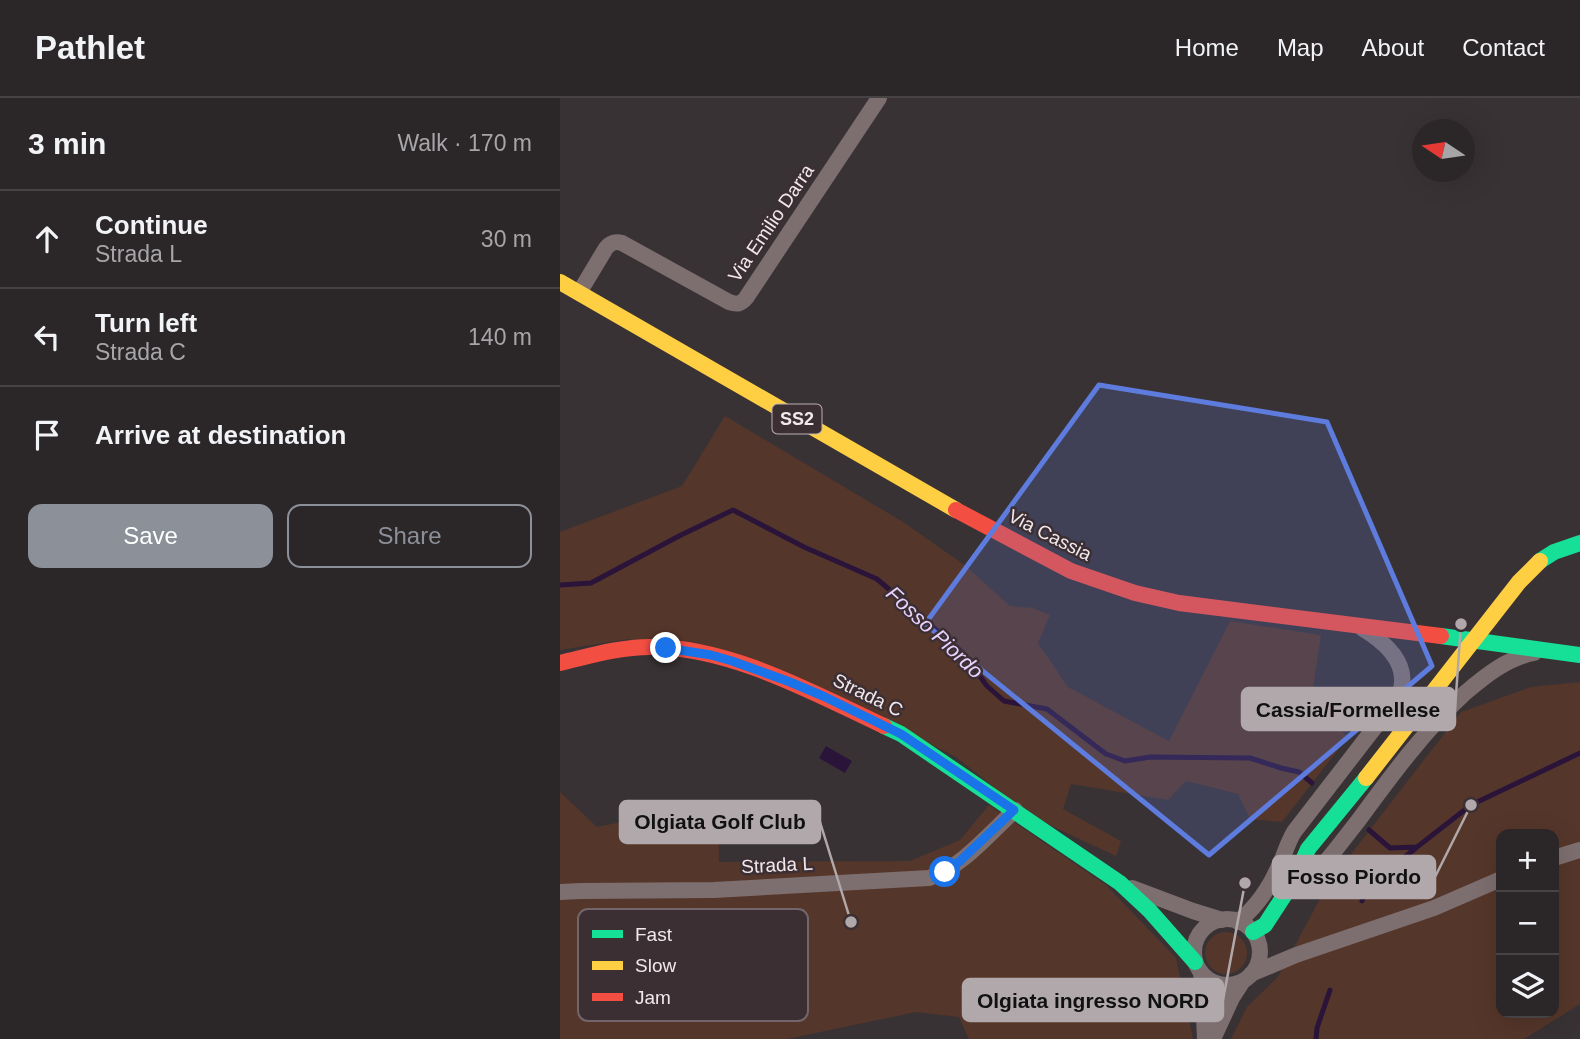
<!DOCTYPE html>
<html lang="en">
<head>
<meta charset="utf-8">
<style>
  body { margin:0; font-family:Arial,sans-serif; background:#332e30; color:#f1f3f6 }
  .controls { position:absolute; right:21px; bottom:21px; display:grid; overflow:hidden; border-radius:14px; box-shadow:0 7px 28px #0002 }
  .controls button { width:63px; height:63px; display:grid; place-items:center; padding:0; border:0; border-bottom:2px solid #474345; background:#2b2628; color:#f1f3f6; font:35px sans-serif }
  .compass { position:absolute; left:852px; top:21px; width:63px; height:63px; border-radius:50%; background:#2b2628; box-shadow:0 7px 28px #0002; rotate:283deg }
  .stop { position:absolute; width:21px; height:21px; margin:-16px; border:5px solid #1a73e8; border-radius:50%; background:#fff }
  .stop.end { background:#1a73e8; border-color:#fff; box-shadow:0 2px 7px #0008 }
  .list { margin:0; padding:0; list-style:none }
  h2 { display:flex; justify-content:space-between; align-items:center; height:91px; margin:0; padding:0 28px; font-size:30px }
  h2 small { font-size:23px; font-weight:400; color:#a6a5a8 }
  .list li { display:grid; grid-template-columns:46px 1fr auto; gap:21px; align-items:center; box-sizing:border-box; height:98px; padding:0 28px; border-top:2px solid #474345 }
  .list b { display:block; font-size:26px; white-space:nowrap }
  .list p { margin:0; font-size:23px; white-space:nowrap; color:#a6a5a8 }
  .list em { font-size:23px; font-style:normal; color:#a6a5a8 }
  .actions { display:flex; gap:14px; padding:21px 28px }
  .actions a { flex:1; padding:16px 0; border:2px solid #8c9099; border-radius:14px; text-align:center; font-size:24px; color:#8c9099 }
  .actions .main { background:#8c9099; color:#fff }
  .icon { flex:none; width:38px; height:38px; fill:none; stroke:currentColor; stroke-width:2; stroke-linecap:round; stroke-linejoin:round }
  .map { position:relative; flex:none; width:1020px; height:941px; overflow:hidden }
  header { display:flex; align-items:center; gap:42px; box-sizing:border-box; height:98px; padding:0 35px; background:#2b2628; border-bottom:2px solid #474345 }
  header strong { font-size:33px }
  nav { display:flex; gap:38px; margin-inline-start:auto; font-size:24px }
  main { display:flex }
  aside { flex:1; background:#2b2628 }
  .map>svg:first-child { display:block }
  .green { fill:#55362a; fill-rule:evenodd }
  .water { fill:#2b143a }
  .lines { fill:none; stroke-linecap:round; stroke-linejoin:round }
  .stream { stroke:#2b143a; stroke-width:5 }
  .street { stroke:#7d6e6f; stroke-width:16 }
  .fast { stroke:#16e098; stroke-width:16 }
  .slow { stroke:#ffcf43; stroke-width:16 }
  .jam { stroke:#f24e42; stroke-width:16 }
  .slow-bridge { stroke:#ffcf43; stroke-width:16 }
  .route { stroke:#1a73e8; stroke-width:9 }
  .marked { fill:#5d7cde; fill-opacity:0.2; stroke:#5d7cde; stroke-width:5; stroke-linejoin:round }
  .labels { text-anchor:middle; dominant-baseline:central; stroke-width:5; stroke-linejoin:round; paint-order:stroke }
  .shield { fill:#3c2f34; stroke:#bbb0b4; stroke-width:2 }
  .shield-label { font-size:18px; font-weight:bold; fill:#f1e8eb }
  .street-label { font-size:19px; fill:#f1e8eb; stroke:#3c2f34 }
  .water-label { font-size:21px; font-style:italic; fill:#ead2ff; stroke:#3c2f34 }
  .key { fill:#3c2f34; stroke:#72666b; stroke-width:2 }
  .key-label { font-size:19px; fill:#f1e8eb }
  .leader { fill:none; stroke:#b1a8ab; stroke-width:2.5 }
  .callout-dot { fill:#b1a8ab; stroke:#3c2f34; stroke-width:2.5 }
  .callout { fill:#b1a8ab; stroke:#b1a8ab; stroke-width:2.5 }
  .callout-label { font-size:21px; text-anchor:middle; font-weight:bold; fill:#111 }
</style>
</head>
<body>
<header>
<strong>Pathlet</strong>
<nav><a>Home</a><a>Map</a><a>About</a><a>Contact</a></nav>
</header>
<main>
<aside>
<h2>3 min<small>Walk · 170 m</small></h2>
<ul class="list">
<li><svg class="icon" aria-label="ahead" viewBox="0 0 24 24"><path d="M12 20V5M6 11l6-6 6 6"/></svg><div><b>Continue</b><p>Strada L</p></div><em>30 m</em></li>
<li><svg class="icon" aria-label="left" viewBox="0 0 24 24"><path d="M17 20v-9H6M10 6l-5 5 5 5"/></svg><div><b>Turn left</b><p>Strada C</p></div><em>140 m</em></li>
<li><svg class="icon" aria-label="arrive" viewBox="0 0 24 24"><path d="M6 21V4h12l-3 4 3 4H6"/></svg><div><b>Arrive at destination</b></div></li>
</ul>
<div class="actions"><a class="main">Save</a><a>Share</a></div>
</aside>
<div class="map">
<svg width="1020" height="941" viewBox="0 0 1020 941">
  <rect width="100%" height="100%" fill="#393235"/>
  <path class="green" d="M165,318l178,106 63,44 44,40 23,2 17,7 -12,28 30,44 101,54 61,-120 91,14 -10,67 37,35 -66,85 -32,-3 -12,-25 -52,-13 -18,19 -97,-16 -8,25 58,32 -5,15 -86,-40 -74,-59 -128,-65 -200,-53 -68,11v-118l122,-46z
    M1020,584v322l-56,35h-293l16,-32 31,-30 50,-93 133,-172 70,-25zM941,736h53v179h-53z
    M0,694l37,35 92,-19 29,-1 1,55 191,-1 50,-21 29,-35 117,80 70,73 17,81h-224l-10,-22 -43,-5 -129,27h-227z
    M645 855a21 21 0 1 1 42 0a21 21 0 1 1-42 0Z"/>
  <path class="water" d="M266,648l26,15 -7,12 -26,-15z"/>
  <g class="lines">
    <path class="stream" d="M0,487l31,-2 88,-47 54,-26 71,37 73,32 86,74 24,33 17,15 43,8 59,45 19,7 25,-4 100,1 31,10 18,4 13,11
      M809,732l21,18 27,-1 54,-42 109,-52
      M802,803l5,-14 49,-39
      M756,941l1,-11 13,-38"/>
    <path class="street" d="M19,195l27,-45c5,-6 9,-7 16,-5l107,59c8,3 12,2 17,-4l133,-200
      M994,760l26,-8
      M731,785c9,-8 21,-9 30,-16 13,-14 25,-31 37,-46 33,-45 66,-90 107,-128 20,-17 42,-35 69,-40
      M572,790l61,23 29,9
      M0,794l21,-1 133,-1 215,-12c31,-9 62,-46 86,-68
      M634 854a33 33 0 1 1 66 0a33 33 0 1 1-66 0Z
      M678,824c18,-15 31,-33 40,-54 6,-12 9,-24 16,-36l105,-136c12,-30 -11,-52 -36,-67
      M641,874l2,22 2,45
      M691,876l45,-19 138,-47 67,-29
      M653,941l19,-41 11,-17"/>
    <path class="fast" d="M980,463l14,-9 26,-9
      M881,538l139,19
      M324,628l17,8 219,149 30,28 45,51
      M693,834l12,-7 30,-46 13,-30 58,-71"/>
    <path class="slow" d="M0,184l396,228"/>
    <path class="jam" d="M396,412l115,61 64,22 44,10 262,33
      M0,565c30,-7 59,-16 90,-16 78,-1 164,46 234,79"/>
    <path class="slow-bridge" d="M806,680l153,-196 21,-21"/>
  </g>
  <g class="lines">
    <path class="route" d="M106,550l45,7 21,6 58,21 33,14 78,38 113,76 -54,51 -15,11"/>
  </g>
  <path class="marked" d="M539,287l228,37 105,244 -223,189 -284,-231z"/>
  <g class="labels">
    <rect class="shield" x="212.5" y="306.5" width="49" height="29" rx="5"/>
    <g class="shield-label">
      <text x="237" y="321">SS2</text>
    </g>
    <g class="street-label">
      <text transform="translate(211 125) rotate(-56)">Via Emilio Darra</text>
      <text transform="translate(490 437) rotate(27)">Via Cassia</text>
      <text transform="translate(308 597) rotate(26)">Strada C</text>
      <text transform="translate(217 767) rotate(-3)">Strada L</text>
    </g>
    <g class="water-label">
      <text transform="translate(375 534) rotate(43)">Fosso Piordo</text>
    </g>
  </g>
  <rect x="18" y="811" width="230" height="112" rx="10" class="key"/>
  <rect x="32" y="832" width="31" height="8" fill="#16e098"/>
  <rect x="32" y="863" width="31" height="9" fill="#ffcf43"/>
  <rect x="32" y="895" width="31" height="8" fill="#f24e42"/>
  <g class="key-label">
    <text x="75" y="843">Fast</text>
    <text x="75" y="874">Slow</text>
    <text x="75" y="906">Jam</text>
  </g>
  <path class="leader" d="M901 526L895 611M291 824L260 724M911 707L875 779M685 785L663 902"/>
  <g class="callout-dot">
    <circle cx="901" cy="526" r="7"/>
    <circle cx="291" cy="824" r="7"/>
    <circle cx="911" cy="707" r="7"/>
    <circle cx="685" cy="785" r="7"/>
  </g>
  <g class="callout">
    <rect x="682" y="590" width="213" height="42" rx="7"/>
    <rect x="60" y="703" width="200" height="42" rx="7"/>
    <rect x="713" y="758" width="162" height="42" rx="7"/>
    <rect x="403" y="881" width="260" height="42" rx="7"/>
  </g>
  <g class="callout-label">
    <text x="788" y="619">Cassia/Formellese</text>
    <text x="160" y="731">Olgiata Golf Club</text>
    <text x="794" y="786">Fosso Piordo</text>
    <text x="533" y="910">Olgiata ingresso NORD</text>
  </g>
</svg>
<div class="controls">
<button>+</button>
<button>−</button>
<button><svg class="icon" aria-label="layers" viewBox="0 0 24 24"><path d="M12 4l9 5-9 5-9-5zM3 14l9 5 9-5"/></svg></button>
</div>
<svg class="compass" viewBox="-18 -18 36 36"><path d="M0-13l5 13h-10z" fill="#e53935"/><path d="M0 13l5-13h-10z" fill="#a6a5a8"/></svg>
<div class="stop" style="left:385px;top:774px"></div>
<div class="stop end" style="left:106px;top:550px"></div>
</div>
</main>
</body>
</html>
